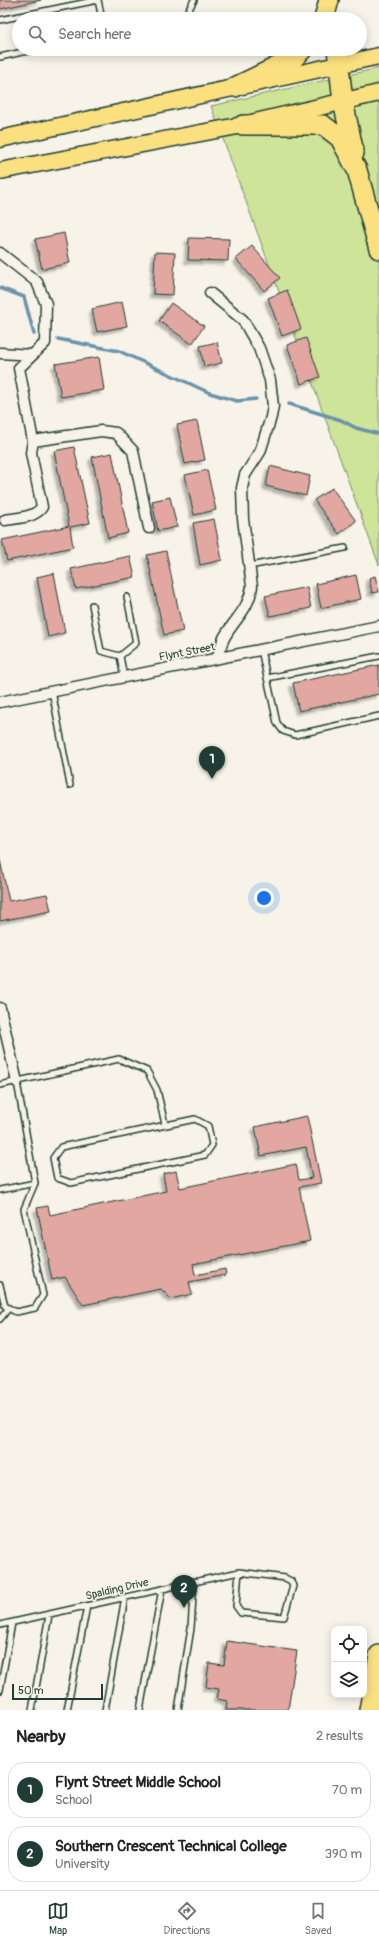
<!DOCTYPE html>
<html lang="en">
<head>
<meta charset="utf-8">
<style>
  body { margin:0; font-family:Pangolin,sans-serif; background:#f6f6f6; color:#222 }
  .controls { position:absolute; right:12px; bottom:12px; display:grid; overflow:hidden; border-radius:8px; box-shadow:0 2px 10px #0003 }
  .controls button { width:36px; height:36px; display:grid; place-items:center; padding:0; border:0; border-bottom:1px solid #e0e0e0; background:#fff; color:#222; font:20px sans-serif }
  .scale { position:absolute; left:12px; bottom:10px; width:91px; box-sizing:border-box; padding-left:4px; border:2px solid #1f3d34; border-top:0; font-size:11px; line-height:14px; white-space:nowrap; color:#1f3d34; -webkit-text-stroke:3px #f7f3e8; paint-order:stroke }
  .you { position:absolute; left:264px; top:898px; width:14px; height:14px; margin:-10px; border:3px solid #fff; border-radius:50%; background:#1a73e8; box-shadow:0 0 0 6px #1a73e833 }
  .badge { display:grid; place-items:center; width:26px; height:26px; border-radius:50%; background:#1f3d34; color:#fff; font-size:13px; font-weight:700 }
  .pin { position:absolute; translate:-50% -33px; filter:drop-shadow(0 1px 2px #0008) }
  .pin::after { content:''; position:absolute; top:21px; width:14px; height:12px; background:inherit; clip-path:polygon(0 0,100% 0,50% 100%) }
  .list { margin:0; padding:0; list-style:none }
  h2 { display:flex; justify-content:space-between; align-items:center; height:52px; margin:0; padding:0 16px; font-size:17px }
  h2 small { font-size:13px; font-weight:400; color:#767676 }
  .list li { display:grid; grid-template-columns:26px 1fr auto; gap:12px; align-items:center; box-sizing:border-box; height:56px; margin:0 8px 8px; padding:0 8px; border:1px solid #e0e0e0; border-radius:16px }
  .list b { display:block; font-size:15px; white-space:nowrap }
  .list p { margin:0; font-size:13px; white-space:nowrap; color:#767676 }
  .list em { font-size:13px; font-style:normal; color:#767676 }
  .icon { flex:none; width:22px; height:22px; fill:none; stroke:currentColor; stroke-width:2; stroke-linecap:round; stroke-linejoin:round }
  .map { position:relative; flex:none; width:379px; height:1710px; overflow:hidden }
  .search { position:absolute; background:#fff; box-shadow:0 2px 10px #0003; left:12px; right:12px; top:12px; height:44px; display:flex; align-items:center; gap:10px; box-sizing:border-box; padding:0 14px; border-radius:22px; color:#767676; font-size:15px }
  .sheet { height:180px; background:#fff }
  nav { display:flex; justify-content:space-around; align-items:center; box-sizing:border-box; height:56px; border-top:1px solid #e0e0e0; background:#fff; font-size:11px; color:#767676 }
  nav a { display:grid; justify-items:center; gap:2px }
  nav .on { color:#1f3d34 }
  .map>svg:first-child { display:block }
  .green { fill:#cee499; stroke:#769066 }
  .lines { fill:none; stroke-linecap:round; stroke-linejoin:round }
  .stream { stroke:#6a93aa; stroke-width:3.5 }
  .building { fill:#e1a7a0; stroke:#1f3d34; filter:url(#shadow) }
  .lane-casing { stroke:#1f3d34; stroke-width:8 }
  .street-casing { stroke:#1f3d34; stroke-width:13 }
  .primary-casing { stroke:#1f3d34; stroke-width:19 }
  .highway-casing { stroke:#1f3d34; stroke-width:22 }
  .lane { stroke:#f7f3e8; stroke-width:5 }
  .street { stroke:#f7f3e8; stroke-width:10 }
  .primary { stroke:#fbe080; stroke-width:16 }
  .highway { stroke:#fbe080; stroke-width:19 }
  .labels { text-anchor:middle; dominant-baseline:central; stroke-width:3.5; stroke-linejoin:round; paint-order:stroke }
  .street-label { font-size:11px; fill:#1f3d34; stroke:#f7f3e8 }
</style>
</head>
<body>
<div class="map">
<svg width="379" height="1710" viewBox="0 0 379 1710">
  <defs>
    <filter id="shadow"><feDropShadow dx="-3.5" dy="3.5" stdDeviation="1" flood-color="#0004"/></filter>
  </defs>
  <rect width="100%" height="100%" fill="#f7f3e8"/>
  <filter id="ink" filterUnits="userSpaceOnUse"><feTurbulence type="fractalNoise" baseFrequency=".025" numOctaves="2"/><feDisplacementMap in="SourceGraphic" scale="8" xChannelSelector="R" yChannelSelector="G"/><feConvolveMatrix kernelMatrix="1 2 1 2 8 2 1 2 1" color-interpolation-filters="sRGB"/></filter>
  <g filter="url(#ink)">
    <path class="green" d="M379,68v497l-168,-459z"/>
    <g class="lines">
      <path class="stream" d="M0,288l24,9 10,37
        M58,339l61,12 91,42 27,8 19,-2
        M289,404l52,16 15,8 23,6"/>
    </g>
    <path class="building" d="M0,0h41l-41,9z
      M64,233l6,30 -28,6 -7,-30z
      M189,238l40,1 -1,22 -40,-1z
      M252,246l28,32 -16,13 -28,-32z
      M155,252l20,1 -2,42 -20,-1z
      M287,290l14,39 -19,7 -14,-38z
      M122,302l5,24 -30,6 -5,-23z
      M171,303l33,23 -12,18 -33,-23z
      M306,338l14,39 -19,7 -14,-39z
      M217,342l5,21 -18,4 -4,-21z
      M99,357l5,33 -43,7 -6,-33z
      M197,421l8,39 -20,4 -8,-39z
      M74,447l16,76 -20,4 3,20 -66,14 -5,-21 67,-14 -15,-75z
      M112,453l16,80 -20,5 -16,-81z
      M270,466l40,10 -4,20 -40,-10z
      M207,470l9,40 -22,5 -9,-40z
      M332,488l24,33 -17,13 -25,-34z
      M170,497l7,30 -19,4 -6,-30z
      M214,519l8,41 -22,5 -7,-42z
      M166,551l17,80 -19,4 -17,-80z
      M130,556l5,21 -59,12 -5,-20z
      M54,573l11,60 -17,4 -11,-60z
      M356,575l5,24 -40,9 -5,-24z
      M375,576l4,16 -7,1 -3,-15z
      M307,587l4,21 -41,8 -5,-20z
      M379,665v29l-80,17 -6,-28z
      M0,860l9,41 38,-7 4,17 -51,10z
      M307,1116l14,67 -22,4 11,54 -117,23 2,11 30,-6 1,6 -37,7 3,12 -21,5 -10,-10 -78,16 -18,-28 -13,3 -15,-72 11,-2 2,9 116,-24 -3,-17 13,-3 4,17 116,-24 3,16 13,-2 -6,-31 -45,9 -6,-29z
      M227,1641l70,10 -9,59h-62l1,-9 -10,-2 2,-10 -13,-2 3,-24 15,2z"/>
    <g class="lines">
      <defs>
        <path id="lane" d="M98,0l4,19
          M177,19l10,-6 7,-13
          M0,20l98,-20
          M0,57l36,-8
          M249,566l96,-18
          M92,605l9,46 19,5 4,21
          M261,650l16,73 6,8 12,4 84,-19
          M120,656l16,-13 -9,-46
          M267,678l112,-22
          M52,691l18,94
          M0,1085l119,-26 28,12 10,19 8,34
          M195,1119l13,7 4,19 -7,10 -134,28 -14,-5 -4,-20 8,-11z
          M0,1190l35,-7
          M0,1285l5,21 11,6 19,-4 8,-13 -19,-86 11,-26 -18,-101
          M0,1319l9,-11
          M0,1625l239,-53 46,6 6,3 2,5 -9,31 -43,-4 -5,-7 3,-34
          M0,1690l12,-67
          M32,1710l17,-95
          M67,1710l20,-104
          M105,1710l20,-113
          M140,1710l22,-121
          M178,1710l13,-82 3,-47"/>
        <path id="street" d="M0,253l37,29 9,22 -1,39 -26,25 14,73 68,-10 15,2 17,18 16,77
          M210,293l33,27 16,28 11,32 3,26 -2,11 -11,35 -15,23 -3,13 1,31 9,67c-3,24 -17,32 -28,52 -3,6 -4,14 -7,20
          M0,353l32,2
          M5,520c11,-2 30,-2 37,-13l-11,-54 2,-12
          M0,702l379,-76
          M0,1008l17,74"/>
        <path id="primary" d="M0,139l379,-83
          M0,171l243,-46 136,-32"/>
        <path id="highway" d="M324,19l5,-19
          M337,49l6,52 11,52
          M235,87l58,-28 10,-10
          M243,125h80l17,13 17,32 22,79
          M369,1710l10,-55"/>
      </defs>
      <use href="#lane" class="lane-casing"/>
      <use href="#street" class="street-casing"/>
      <use href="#primary" class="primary-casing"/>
      <use href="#highway" class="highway-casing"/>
      <use href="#lane" class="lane"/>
      <use href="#street" class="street"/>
      <use href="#primary" class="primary"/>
      <use href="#highway" class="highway"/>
    </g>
  </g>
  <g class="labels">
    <g class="street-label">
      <text transform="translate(187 652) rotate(-11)">Flynt Street</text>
      <text transform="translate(117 1589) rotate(-13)">Spalding Drive</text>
    </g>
  </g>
</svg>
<div class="controls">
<button><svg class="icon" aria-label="locate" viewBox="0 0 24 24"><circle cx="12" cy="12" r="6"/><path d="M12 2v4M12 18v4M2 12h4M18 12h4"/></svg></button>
<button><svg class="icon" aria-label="layers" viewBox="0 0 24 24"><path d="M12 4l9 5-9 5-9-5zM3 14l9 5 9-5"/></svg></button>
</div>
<div class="scale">50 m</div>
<div class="you"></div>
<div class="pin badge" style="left:212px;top:779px">1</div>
<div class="pin badge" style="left:184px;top:1608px">2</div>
<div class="search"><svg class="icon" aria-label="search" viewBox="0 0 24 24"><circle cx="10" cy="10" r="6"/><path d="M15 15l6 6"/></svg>Search here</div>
</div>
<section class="sheet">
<h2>Nearby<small>2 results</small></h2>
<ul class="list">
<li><span class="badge">1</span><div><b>Flynt Street Middle School</b><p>School</p></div><em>70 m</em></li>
<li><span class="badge">2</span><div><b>Southern Crescent Technical College</b><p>University</p></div><em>390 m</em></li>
</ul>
</section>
<nav>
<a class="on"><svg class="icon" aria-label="map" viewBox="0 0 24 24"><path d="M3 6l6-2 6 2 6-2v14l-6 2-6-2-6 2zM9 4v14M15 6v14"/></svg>Map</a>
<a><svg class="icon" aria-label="directions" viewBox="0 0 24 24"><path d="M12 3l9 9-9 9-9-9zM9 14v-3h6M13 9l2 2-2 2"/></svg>Directions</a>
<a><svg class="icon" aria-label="saved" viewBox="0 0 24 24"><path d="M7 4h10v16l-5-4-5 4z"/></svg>Saved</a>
</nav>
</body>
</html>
